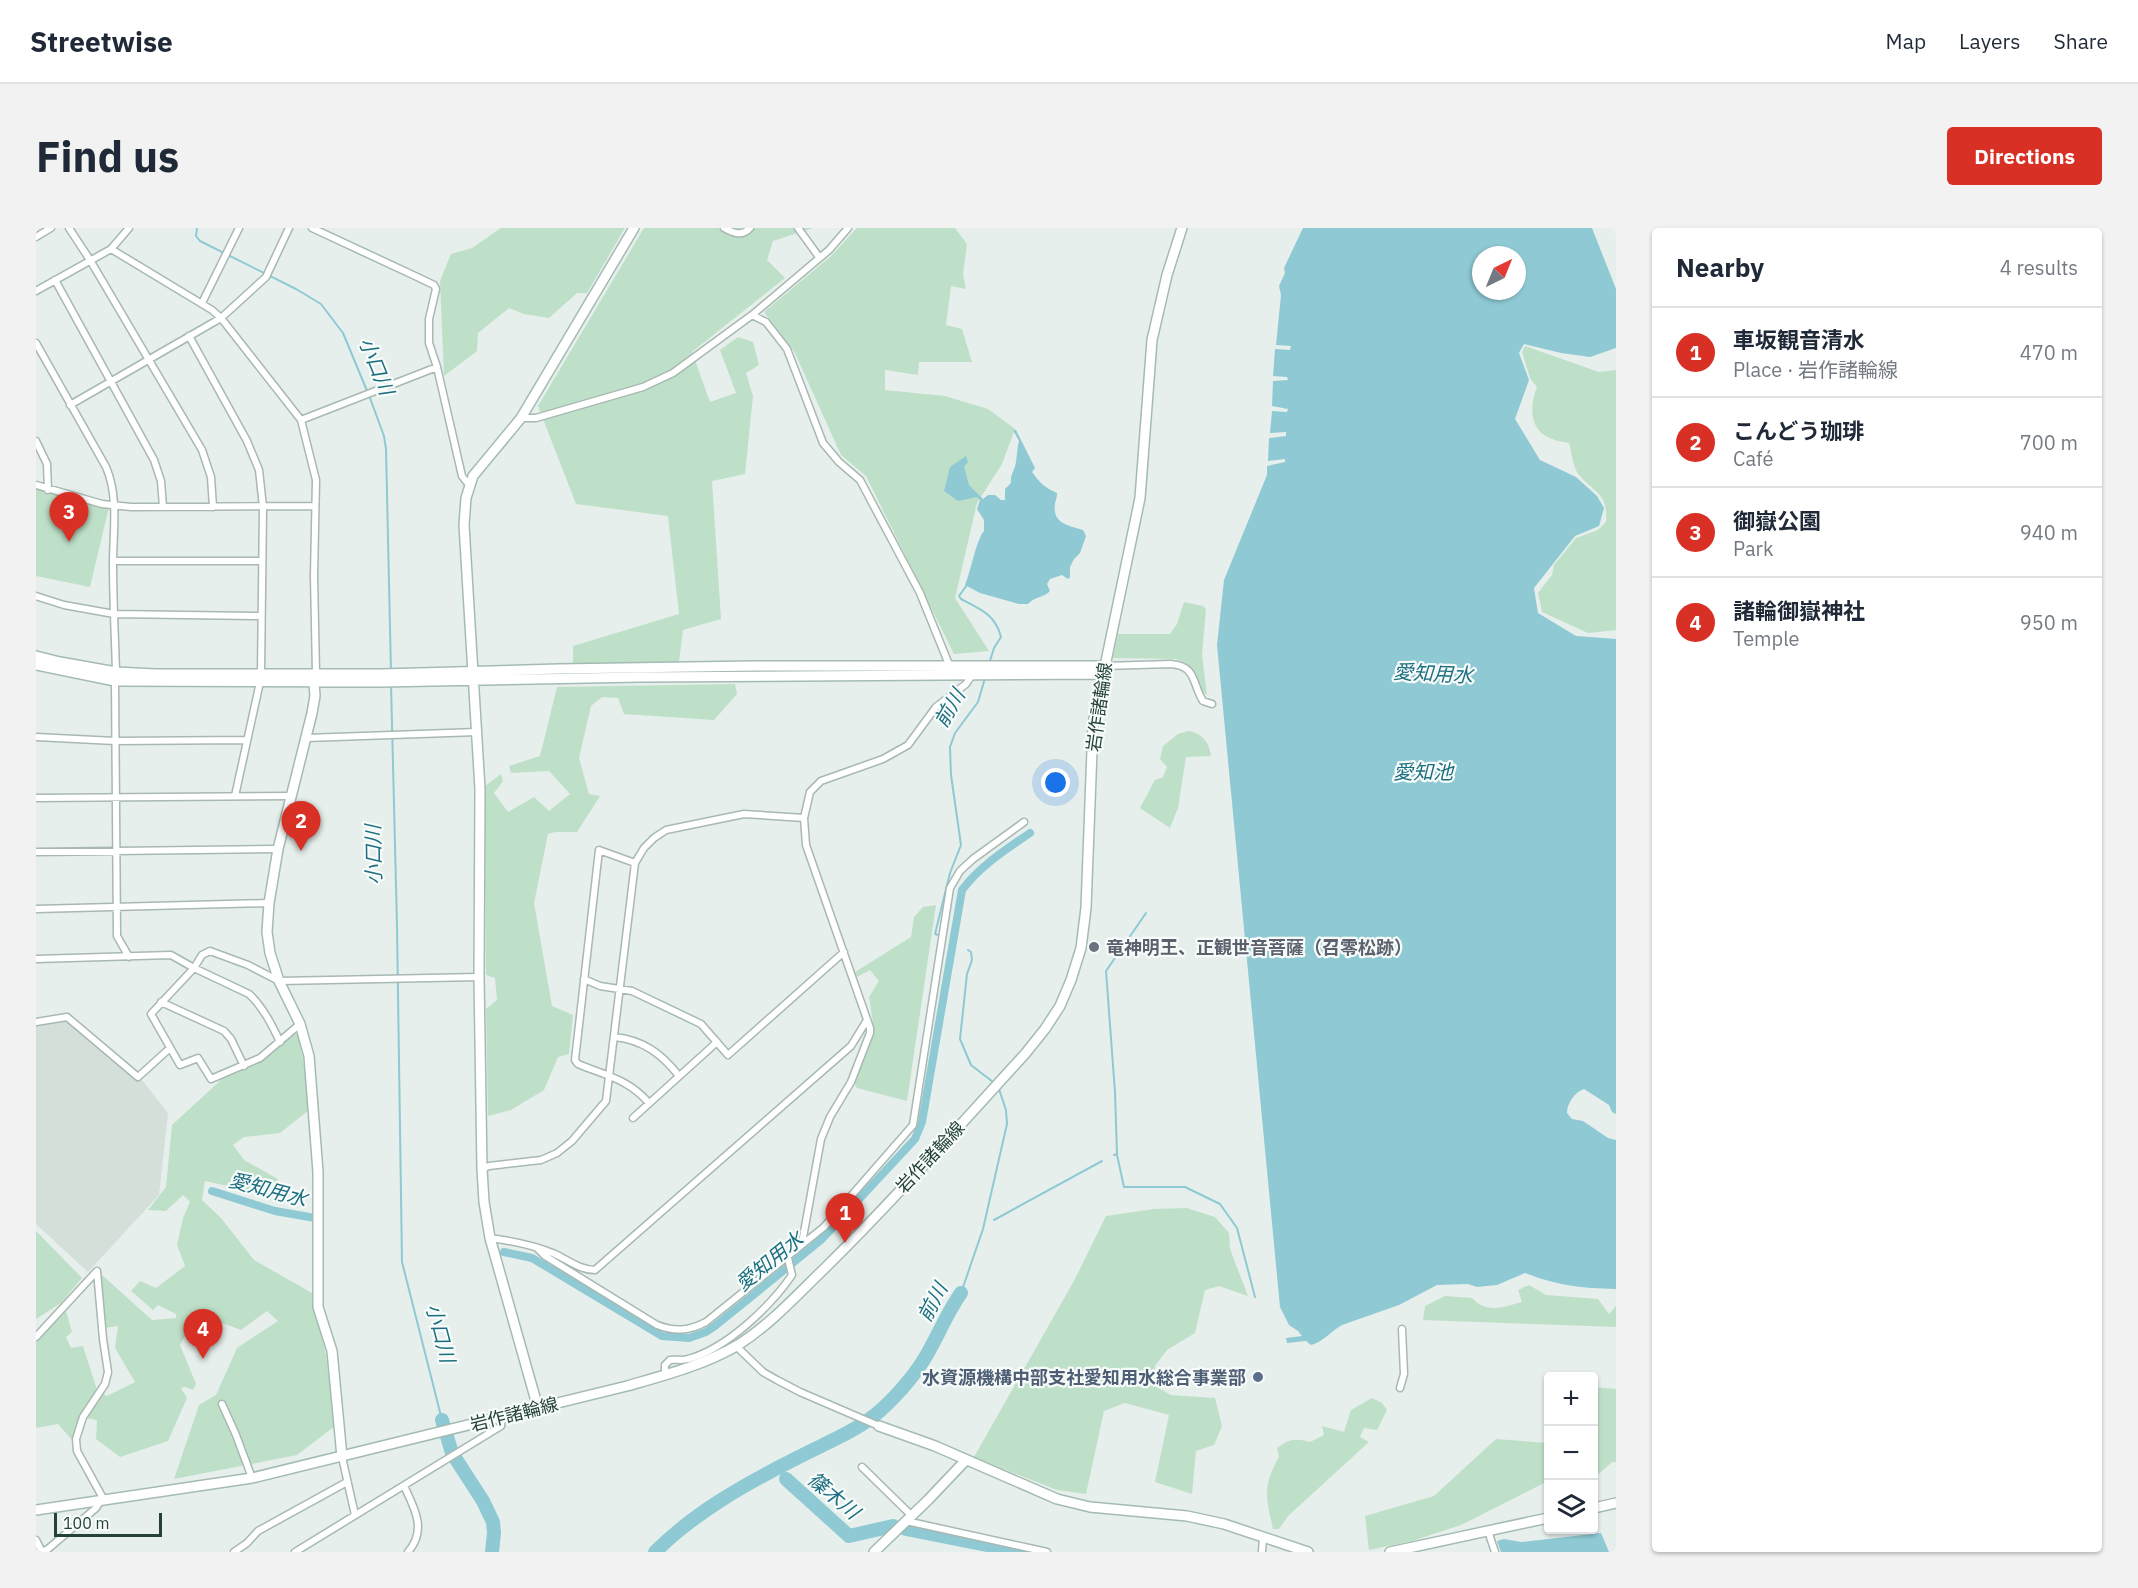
<!DOCTYPE html>
<html lang="en">
<head>
<meta charset="utf-8">
<style>
  body { margin:0; font-family:"IBM Plex Sans","Noto Sans JP",sans-serif; background:#f2f2f3; color:#1f2937 }
  .controls { position:absolute; right:18px; bottom:18px; display:grid; overflow:hidden; border-radius:6px; box-shadow:0 2px 4px #0004 }
  .controls button { width:54px; height:54px; display:grid; place-items:center; padding:0; border:0; border-bottom:2px solid #e0e1e3; background:#fff; color:#1f2937; font:30px sans-serif }
  .compass { position:absolute; left:1436px; top:18px; width:54px; height:54px; border-radius:50%; background:#fff; box-shadow:0 2px 4px #0004; rotate:43deg }
  .scale { position:absolute; left:18px; bottom:15px; width:108px; box-sizing:border-box; padding-left:6px; border:3px solid #24423a; border-top:0; font-size:16px; line-height:21px; white-space:nowrap; color:#24423a; -webkit-text-stroke:4px #f7fbf9; paint-order:stroke }
  .you { position:absolute; left:1020px; top:555px; width:21px; height:21px; margin:-15px; border:4px solid #fff; border-radius:50%; background:#1a73e8; box-shadow:0 0 0 9px #1a73e833 }
  .badge { display:grid; place-items:center; width:39px; height:39px; border-radius:50%; background:#d93025; color:#fff; font-size:20px; font-weight:700 }
  .pin { position:absolute; translate:-50% -50px; filter:drop-shadow(0 2px 3px #0008) }
  .pin::after { content:''; position:absolute; top:32px; width:21px; height:18px; background:inherit; clip-path:polygon(0 0,100% 0,50% 100%) }
  .list { margin:0; padding:0; list-style:none }
  h2 { display:flex; justify-content:space-between; align-items:center; height:78px; margin:0; padding:0 24px; font-size:26px }
  h2 small { font-size:20px; font-weight:400; color:#747a83 }
  .list li { display:grid; grid-template-columns:39px 1fr auto; gap:18px; align-items:center; box-sizing:border-box; height:90px; padding:0 24px; border-top:2px solid #e0e1e3 }
  .list b { display:block; font-size:22px; white-space:nowrap }
  .list p { margin:0; font-size:20px; white-space:nowrap; color:#747a83 }
  .list em { font-size:20px; font-style:normal; color:#747a83 }
  .icon { flex:none; width:33px; height:33px; fill:none; stroke:currentColor; stroke-width:2; stroke-linecap:round; stroke-linejoin:round }
  .map { position:relative; flex:none; width:1580px; height:1324px; overflow:hidden; border-radius:6px }
  header { display:flex; align-items:center; gap:36px; box-sizing:border-box; height:84px; padding:0 30px; background:#fff; border-bottom:2px solid #e0e1e3 }
  header strong { font-size:28px }
  nav { display:flex; gap:33px; margin-inline-start:auto; font-size:21px }
  .intro { display:flex; align-items:center; justify-content:space-between; box-sizing:border-box; height:144px; padding:0 36px }
  h1 { margin:0; font-size:42px }
  .button { padding:15px 27px; border-radius:6px; background:#d93025; color:#fff; font-size:21px; font-weight:700 }
  main { display:flex; gap:36px; padding:0 36px }
  aside { flex:1; background:#fff; border-radius:6px; box-shadow:0 2px 4px #0004 }
  .map>svg:first-child { display:block }
  .built { fill:#d4dfda }
  .green { fill:#bfe0c8 }
  .water { fill:#8ec9d4; fill-rule:evenodd }
  .lines { fill:none; stroke-linecap:round; stroke-linejoin:round }
  .stream { stroke:#8ec9d4; stroke-width:2 }
  .canal { stroke:#8ec9d4; stroke-width:8 }
  .river { stroke:#8ec9d4; stroke-width:14 }
  .street-casing { stroke:#a8b8b2; stroke-width:9 }
  .secondary-casing { stroke:#a4bbb3; stroke-width:12 }
  .street { stroke:#fff; stroke-width:6 }
  .secondary { stroke:#fff; stroke-width:9 }
  .worship-dot { fill:#6b7280; stroke:#f7fbf9; stroke-width:2 }
  .service-dot { fill:#5c6f8a; stroke:#f7fbf9; stroke-width:2 }
  .labels { text-anchor:middle; dominant-baseline:central; stroke-width:4.5; stroke-linejoin:round; paint-order:stroke }
  .street-label { font-size:18px; fill:#24423a; stroke:#f7fbf9 }
  .worship-label { font-size:18px; font-weight:bold; fill:#5b616d; stroke:#f7fbf9; text-anchor:start }
  .service-label { font-size:18px; font-weight:bold; fill:#4e5e75; stroke:#f7fbf9; text-anchor:end }
  .water-label { font-size:20px; font-style:italic; fill:#1c6f80; stroke:#f7fbf9 }
</style>
</head>
<body>
<header>
<strong>Streetwise</strong>
<nav><a>Map</a><a>Layers</a><a>Share</a></nav>
</header>
<div class="intro"><h1>Find us</h1><a class="button">Directions</a></div>
<main>
<div class="map">
<svg width="1580" height="1324" viewBox="0 0 1580 1324">
  <rect width="100%" height="100%" fill="#e6efeb"/>
  <path class="built" d="M29,791l77,61 26,33 -9,82 -71,77 -52,-48v-199z"/>
  <path class="green" d="M465,0h124l-38,65h-10l-28,25 -25,-4 -15,-6 -31,25 -1,18 -33,25 -4,-95 11,-27 21,-6z
    M608,0h169l-40,13 -6,19 18,18 -93,74 18,50 26,-9 -16,-43 18,-13 15,5 6,23 -13,8 7,23 -8,78 -33,7 9,138 -38,11 -4,32 -106,2v-18l106,-32 -11,-98 -92,-12 -38,-98z
    M821,0h98l12,16 -4,30 3,15 -15,-3 -5,39 16,4 10,33h-53l-1,13 -33,-5v20l60,6 43,13 27,20 -13,35 -25,39 -22,95 34,53 -35,3 -88,-178 -25,-21 -47,-104 -30,-39 67,-56z
    M1489,118l74,26 17,-2v260l-28,3 -46,-21 -4,-19 14,-18 2,-10 22,-27 22,-8 8,-8c2,-30 -11,-28 -27,-47 -6,-7 -7,-22 -10,-32 -6,-1 -13,-2 -19,-5 -22,-9 -20,-33 -13,-51l-7,-9 -8,-26z
    M0,259l13,6 60,14 -19,80 -54,-11z
    M1148,374l19,4 3,3 -4,46 5,40c-15,-8 -5,-29 -32,-36l-62,-1 5,-24h52l7,-10z
    M699,456l2,10 -23,26 -90,-6 -6,-16 -16,-1 -11,9 -12,52 10,36 11,2 -23,36h-22l-7,2 -14,69 18,103 21,9 -4,39 -11,3 -14,33 -33,20 -23,6 -2,-107 11,-9 -2,-22 -9,-3 -1,-189 16,-12 2,7 -9,12 14,19 26,-15 15,14 21,-17 -21,-23 -38,2 -2,-7 31,-10 17,-69z
    M1153,503c14,3 20,11 22,25l-25,1 -8,51 -8,20 -30,-20 15,-28 8,-3 4,-10 -7,-8 3,-13 15,-12z
    M900,677l-29,196 -50,-13 -2,-3 19,-56 -5,-32 10,-16 -9,-11 -13,7 -2,-5 56,-35 3,-20 9,-10z
    M258,806h4l8,40 3,36 -29,23 -36,4 -11,8 11,15 34,19 -9,16 -64,-14 -3,19 19,18 33,42 58,33 14,62 9,71 -38,29 -123,24 25,-74 17,-10 21,-47 41,-27 -11,-10 -26,19 -45,-17 -4,3 -2,11 -10,18 16,39 -3,6 -8,-3 -4,1 6,10 -19,43 -48,16 -24,-18 1,-19 -17,-3 -7,24 -15,-17 -22,4v-86l30,-31 6,21 -6,5 5,11 12,-2 14,44 10,6 28,-14 -20,-34 3,-22 -13,2 -4,-54 51,46 24,-2v-4l-18,-9 -5,5 -22,-19 9,-10 16,7 29,-22 -8,-21 6,-27 7,-16 -7,-7 -17,16 -18,-1 18,-23 6,-62 50,-46 37,-17z
    M1151,980l28,9 14,16 1,16 18,47 -29,-10 -14,4 -10,43 -28,17 -12,16v20l16,9 44,3 7,28 -8,19 -18,6 -4,43 -37,-12 14,-67 -44,-12 -21,8 -18,83 -29,-4 -83,-33 101,-178 31,-63 48,-7z
    M0,1003l46,47 -21,25 -25,16z
    M1493,1057l17,10 52,4 11,15 7,-8v21l-193,-7 2,-14 20,-10 27,2c15,16 31,9 50,4l-4,-12z
    M1558,1159l22,2v73h-4l-18,16z
    M1336,1170l10,5 5,7 -10,20 -13,-2 -4,9 9,5 -81,74 -9,13h-6c-7,-32 -11,-42 6,-72l-2,-9c12,-9 18,-10 33,-6l14,-7 -2,-9 22,6 7,-22z
    M1460,1211l52,4v38l-87,44 -49,16 -43,9 -4,-34 69,-20z"/>
  <path class="water" d="M1267,0h289l24,61v59l-26,9 -29,-4 -37,-9 -5,9 10,27 -14,39 25,41 36,17 21,19 7,12 -5,18 -24,10 -41,52 4,25 38,23 40,3v475l-4,-2 -3,-7 -25,-16c-9,3 -17,14 -17,24l5,6 11,2 25,17 8,2v149c-35,-1 -57,-3 -91,-16l-28,12 -20,2 -9,-3 -31,1 -38,20 -57,20c-11,6 -19,17 -31,20l-5,-4 -19,2 -1,-5 16,-2 -4,-5 -9,-6 -9,-18 -63,-662 7,-65 43,-105v-9l18,-4v-3l-17,2 1,-23 17,-2v-4l-16,1 2,-22 15,1 1,-3 -16,-3 1,-25 15,-1 -1,-3 -14,-1 2,-27 15,1 1,-4 -15,-1 5,-50 -2,-9 6,-13 -1,-5zM1445,27h36v36h-36z
    M977,202h3l19,38 -3,4c7,10 13,16 25,21 0,4 -1,7 -2,10 -3,21 13,22 28,27l3,6 -6,17 -6,6 -4,8v10l-2,2 -6,-4 -12,4 -3,5 3,7c-6,7 -15,5 -22,13h-9l-39,-11 -15,-8c6,-14 11,-45 19,-54v-11l-7,-11 3,-9 -3,-3 -19,4 -14,-10 6,-24 16,-11 2,6 -4,5 5,18 14,14 5,-4h7l6,5h4v-11l6,-6c-1,-9 4,-13 5,-21 1,-7 1,-13 3,-21z
    M1565,1305l8,19h-108l-4,-11 7,-2 17,3z"/>
  <g class="lines">
    <path class="stream" d="M161,0l-1,8 4,5 96,48 25,15 22,29 27,65 14,38 2,13 5,223
      M931,357l-8,11 2,3c19,10 34,15 40,38l-7,11 -5,16
      M355,456l6,242 5,336 40,158
      M902,707l-3,-1 15,-61 11,-28 -10,-70 -1,-28 5,-14 23,-31 7,-24
      M932,722l3,2 1,8 -5,14 -7,65 11,26 22,17
      M1078,927l3,-1 -2,-62 -9,-121 40,-58
      M1081,927l7,32h61l35,17 17,24 18,69
      M958,992l108,-59
      M925,1065l22,-64 24,-105 -1,-14 -7,-21"/>
    <path class="canal" d="M176,963l63,20 40,7
      M468,1024l28,6 130,78 27,2 17,-6 9,-6 106,-86 94,-101 7,-17 40,-232c18,-24 43,-40 68,-57"/>
    <path class="river" d="M406,1192l10,33 31,48 10,21 1,11 -2,19
      M750,1251l63,57 44,-10
      M870,1301l117,23
      M619,1324c39,-39 90,-68 140,-93 26,-14 56,-25 80,-44 17,-14 36,-35 48,-54 14,-22 23,-47 38,-68"/>
    <defs>
      <path id="street" d="M33,0l21,32 112,190 9,27 2,30
        M276,0l101,47 21,10 2,4 -7,30v24l8,24 25,109 7,9
        M688,0c9,5 18,9 26,0
        M762,0l21,29
        M0,9l15,-9
        M75,21l101,61 9,8 80,102 15,60 -2,96 2,97
        M19,52l99,180 7,21 2,26
        M0,63l75,-42 18,-21
        M166,75l37,-75
        M716,87l14,7 21,27 36,94 16,19 21,18 60,113 30,74
        M153,108l58,105 12,29 4,37 -2,166
        M0,115l70,124c13,30 7,65 7,97 0,36 2,72 3,108
        M34,177l151,-87 45,-41 23,-49
        M485,190h15l107,-31 30,-14 79,-58 77,-65 19,-22
        M265,192l136,-53
        M0,213l11,23 1,26
        M0,257l66,19 29,3 184,-1
        M77,333h148
        M0,368l28,9 50,9 146,2
        M1068,438l67,-2c26,2 21,20 32,37l9,3
        M79,453l2,255 12,21
        M0,509l79,4 132,-1
        M270,510l171,-6
        M199,568l25,-114
        M0,570l256,-2
        M0,624l242,-3
        M599,635l-36,-13 -24,210 3,4c29,12 50,15 71,39
        M0,681l233,-6
        M0,731l135,-4 23,13 55,26c14,13 23,31 31,48
        M548,751l16,7 32,5 69,33 27,31 116,-103
        M125,774l63,29 7,8 13,27
        M0,794l31,-5 71,60 32,-29
        M264,796l-40,34 -49,21 -13,-21 -18,7 -29,-51 43,-46 8,-13 8,-4 38,14 31,16 200,-4
        M579,809c28,3 47,17 64,39
        M597,890l84,-76
        M446,941l7,-3 52,-6 16,-7 15,-12 34,-40 29,-238 9,-15 10,-10 12,-8 78,-16 60,4
        M454,1010c23,3 44,7 65,16 13,6 25,16 40,16l256,-224 16,-26
        M766,1015l19,-104 9,-22 21,-35 19,-49v-5l-64,-183 -2,-27 6,-26 11,-11 62,-22 25,-14 28,-38 30,-23 6,-9
        M501,1020l8,8 112,69c18,7 32,6 49,-3l118,-95 89,-102 37,-237 10,-17 13,-12 51,-37
        M0,1109l61,-66 6,68 5,33 -3,12 -22,33 -7,22 1,12 27,49
        M700,1118l27,26 14,8 23,12 79,34
        M629,1147v-10l5,-5c6,-1 12,1 18,-1 38,-10 82,-52 104,-84l-5,-21
        M1364,1160l4,-14 -2,-45
        M186,1176l14,31 16,43
        M306,1229l13,58
        M826,1239l50,49
        M368,1258c11,23 23,44 4,66
        M870,1293l141,31
        M1452,1303l7,21
        M0,1312l6,12 6,-3 48,-41 5,-8
        M198,1324l13,-9 11,-12 89,-49
        M259,1324l206,-126 1,-10
        M1226,1324l1,-15"/>
      <path id="secondary" d="M0,428l24,6 56,10 39,2h227l177,-5 196,-3h349
        M0,437l79,16 266,1 259,-5 462,-3
        M278,455l1,13 -3,17 -34,136 -9,54 -2,29 3,21 9,28 21,43 9,32 9,116v135l14,44 10,106
        M502,1180l-48,-170 -6,-36 -2,-33 -3,-192 1,-188 -16,-264 2,-27 7,-22 48,-58 113,-190
        M843,1198l56,20 122,53 33,8 97,9 37,8 84,28
        M1558,1280l22,-5
        M0,1282l216,-32 375,-92c38,-11 77,-21 111,-41 33,-21 60,-51 88,-78 69,-68 133,-141 199,-213l20,-25 15,-23 11,-26 10,-32 5,-40 7,-184 47,-226 12,-158 15,-65 15,-47
        M838,1324l54,-52 37,-39
        M1354,1324l158,-34"/>
    </defs>
    <use href="#street" class="street-casing"/>
    <use href="#secondary" class="secondary-casing"/>
    <use href="#street" class="street"/>
    <use href="#secondary" class="secondary"/>
  </g>
  <circle class="worship-dot" cx="1058" cy="719" r="6"/>
  <circle class="service-dot" cx="1222" cy="1149" r="6"/>
  <g class="labels">
    <g class="street-label">
      <text transform="translate(1063 479) rotate(-82)">岩作諸輪線</text>
      <text transform="translate(894 929) rotate(-47)">岩作諸輪線</text>
      <text transform="translate(478 1186) rotate(-14)">岩作諸輪線</text>
    </g>
    <g class="worship-label">
      <text x="1070" y="719">竜神明王、正観世音菩薩（召零松跡）</text>
    </g>
    <g class="service-label">
      <text x="1210" y="1149">水資源機構中部支社愛知用水総合事業部</text>
    </g>
    <g class="water-label">
      <text transform="translate(341 138) rotate(68)">小口川</text>
      <text transform="translate(1397 445) rotate(3)">愛知用水</text>
      <text transform="translate(913 480) rotate(-60)">前川</text>
      <text x="1387" y="543">愛知池</text>
      <text transform="translate(337 627) rotate(-91)">小口川</text>
      <text transform="translate(232 961) rotate(15)">愛知用水</text>
      <text transform="translate(733 1033) rotate(-39)">愛知用水</text>
      <text transform="translate(896 1074) rotate(-62)">前川</text>
      <text transform="translate(405 1105) rotate(75)">小口川</text>
      <text transform="translate(798 1267) rotate(40)">篠木川</text>
    </g>
  </g>
</svg>
<div class="controls">
<button>+</button>
<button>−</button>
<button><svg class="icon" aria-label="layers" viewBox="0 0 24 24"><path d="M12 4l9 5-9 5-9-5zM3 14l9 5 9-5"/></svg></button>
</div>
<svg class="compass" viewBox="-18 -18 36 36"><path d="M0-13l5 13h-10z" fill="#e53935"/><path d="M0 13l5-13h-10z" fill="#747a83"/></svg>
<div class="scale">100 m</div>
<div class="you"></div>
<div class="pin badge" style="left:809px;top:1015px">1</div>
<div class="pin badge" style="left:265px;top:623px">2</div>
<div class="pin badge" style="left:33px;top:314px">3</div>
<div class="pin badge" style="left:167px;top:1131px">4</div>
</div>
<aside>
<h2>Nearby<small>4 results</small></h2>
<ul class="list">
<li><span class="badge">1</span><div><b>車坂観音清水</b><p>Place · 岩作諸輪線</p></div><em>470 m</em></li>
<li><span class="badge">2</span><div><b>こんどう珈琲</b><p>Café</p></div><em>700 m</em></li>
<li><span class="badge">3</span><div><b>御嶽公園</b><p>Park</p></div><em>940 m</em></li>
<li><span class="badge">4</span><div><b>諸輪御嶽神社</b><p>Temple</p></div><em>950 m</em></li>
</ul>
</aside>
</main>
</body>
</html>
